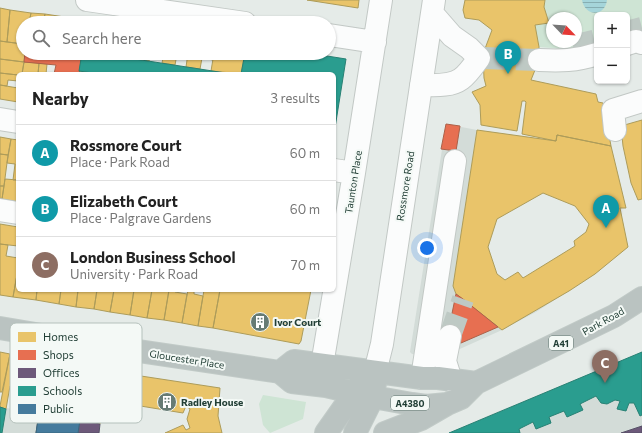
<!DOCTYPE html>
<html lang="en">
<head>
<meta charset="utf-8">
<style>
  body { margin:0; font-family:Commissioner,sans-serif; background:#f2f2f2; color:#222 }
  .controls { position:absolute; right:12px; top:12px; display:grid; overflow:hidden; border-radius:6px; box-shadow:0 1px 3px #0004 }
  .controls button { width:36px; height:36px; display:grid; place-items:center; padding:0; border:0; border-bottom:1px solid #e0e0e0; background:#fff; color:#222; font:20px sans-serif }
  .compass { position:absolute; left:546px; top:12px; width:36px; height:36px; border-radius:50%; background:#fff; box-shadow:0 1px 3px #0004; rotate:115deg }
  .you { position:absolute; left:427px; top:248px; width:14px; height:14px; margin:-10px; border:3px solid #fff; border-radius:50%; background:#1a73e8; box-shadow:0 0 0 6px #1a73e833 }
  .badge { display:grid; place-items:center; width:26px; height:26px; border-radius:50%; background:#b45309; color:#fff; font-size:13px; font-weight:700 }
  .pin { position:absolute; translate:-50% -33px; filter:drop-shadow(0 1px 2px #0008) }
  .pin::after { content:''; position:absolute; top:21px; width:14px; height:12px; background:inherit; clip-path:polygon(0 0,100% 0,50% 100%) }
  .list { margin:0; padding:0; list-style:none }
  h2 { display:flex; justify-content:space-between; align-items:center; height:52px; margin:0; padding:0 16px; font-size:17px }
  h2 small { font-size:13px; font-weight:400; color:#767676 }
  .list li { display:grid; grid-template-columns:26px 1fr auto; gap:12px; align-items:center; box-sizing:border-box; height:56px; padding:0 16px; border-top:1px solid #e0e0e0 }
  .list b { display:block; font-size:15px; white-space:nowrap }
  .list p { margin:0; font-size:13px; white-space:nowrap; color:#767676 }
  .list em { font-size:13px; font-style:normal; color:#767676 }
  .icon { flex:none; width:22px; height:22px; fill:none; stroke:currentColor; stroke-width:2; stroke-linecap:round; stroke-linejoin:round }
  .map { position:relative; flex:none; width:642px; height:433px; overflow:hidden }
  .search { position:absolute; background:#fff; box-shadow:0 1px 3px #0004; left:16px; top:16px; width:320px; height:44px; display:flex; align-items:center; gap:10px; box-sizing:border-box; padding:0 14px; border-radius:22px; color:#767676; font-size:15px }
  .panel { position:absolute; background:#fff; box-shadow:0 1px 3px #0004; left:16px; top:72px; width:320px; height:220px; border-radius:6px }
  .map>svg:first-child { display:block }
  .built { fill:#d3dcd8 }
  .green { fill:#cee4d4; fill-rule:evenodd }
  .water { fill:url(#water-rules) }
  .homes { fill:#e9c46a; stroke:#ad9c5a; fill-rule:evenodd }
  .shops { fill:#e76f51; stroke:#ac6149 }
  .offices { fill:#6d597a; stroke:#565166 }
  .schools { fill:#2a9d8f; stroke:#288174 }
  .public { fill:#457b9d; stroke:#3a697e }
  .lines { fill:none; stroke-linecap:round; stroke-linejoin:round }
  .minor-tunnel { stroke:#bec9c4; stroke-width:22; stroke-dasharray:22 11; stroke-linecap:butt }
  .minor-casing { stroke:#c2c8c5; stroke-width:24 }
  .highway-casing { stroke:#c1cac7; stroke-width:24 }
  .minor { stroke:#fbfcfc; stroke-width:22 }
  .highway { stroke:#bac3c1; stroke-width:22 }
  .labels { text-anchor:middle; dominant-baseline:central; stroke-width:4; stroke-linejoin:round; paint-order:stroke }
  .shield { fill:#f4f9f6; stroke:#617770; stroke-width:1 }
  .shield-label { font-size:9px; font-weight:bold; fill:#223f36 }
  .street-label { font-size:10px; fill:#223f36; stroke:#f4f9f6 }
  .poi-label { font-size:10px; font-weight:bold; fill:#223f36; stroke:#f4f9f6; text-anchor:start }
  .key { fill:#f4f9f6; stroke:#b5c1bc; stroke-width:1 }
  .key-label { font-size:11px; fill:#223f36 }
</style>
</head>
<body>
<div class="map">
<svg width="642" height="433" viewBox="0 0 642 433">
  <defs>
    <pattern id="water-rules" width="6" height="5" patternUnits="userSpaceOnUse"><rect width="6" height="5" fill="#a5d5da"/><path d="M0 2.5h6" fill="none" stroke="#86aeb2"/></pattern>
  </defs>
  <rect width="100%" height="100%" fill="#e5ebe8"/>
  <path class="built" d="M446,124l31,6 -24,156 9,1 31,24 132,-78 3,14 -33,27 -59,38 -34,18 -60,27 -30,-3 -2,-2z
    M642,352v81h-193l43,-19z
    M0,407l39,6 -3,20h-36z"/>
  <path class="green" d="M545,0h97v31h-4l-11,3v-19h-30v29c-19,6 -38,5 -58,3l-4,-22 14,-2 -5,-16zM552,18h24v24h-24z
    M263,395l43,7 -3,17 -33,14 -7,-8 -4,-21z"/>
  <path class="water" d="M582,0h25c-2,17 -22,17 -25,0z"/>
  <path class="homes" d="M307,0h52l-1,8z
    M465,0h80l-1,7 5,16 -14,2 4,22v13l-8,20 65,14 2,8 5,1 8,43 -54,-11 -1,6 -34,-7 4,-32 -1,-1h-3l-5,30 -36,-6 -1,-20 -8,-13 14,-6 -2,-8 -1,-24 9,-24 -13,-10 -14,-2 -2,-8z
    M0,8l10,2 -3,32 -7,-1z
    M10,10l21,3 -2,10h-6v21l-16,-2z
    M31,13l14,1 -2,9h-14z
    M45,14l26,4 -1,5h-27z
    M71,18l24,4v1h-25z
    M0,41l23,3v9h2l-1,9 -24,-3z
    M115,53h11l-1,5 -11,-2z
    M138,53h13l-2,8 -12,-2z
    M164,53h24v3l-11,-2 -2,11 -13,-2z
    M188,53h26l-1,7 -11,-2 -2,11 -14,-2z
    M214,53h31l-4,21 -30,-3z
    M0,59l24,3 -2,12h-4v1l-18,-2z
    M24,62l15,1 -1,11h-16z
    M39,63l8,1 -1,10h-8z
    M79,71l17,2v1h-17z
    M0,73l18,2v6l-10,-1 -1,6 -7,-1z
    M0,85l18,3v14l-18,-3z
    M642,120v79l-4,1 -7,-17 -8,-37 -2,-20z
    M477,130l79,11 1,-6 54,11 15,62h-6l8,39 -33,27 -26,17 -67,39 -46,-36 -3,-8zM543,193l32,13 14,18 -3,8 -12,9 1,5 -52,32 -5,-6 -13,8 -8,-6 -9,-27 9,-28z
    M0,137l11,2 -3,16 -8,-1z
    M11,139l7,1v40h-5l2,-16 -8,-1z
    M0,154l8,1 -4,31h-4z
    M5,179l13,1v22l-16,-3z
    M0,186h4l-2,13h-2z
    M0,224l18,3v19l-18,-2z
    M0,244l8,1 -2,11 12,2v11l-5,28 -13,-2z
    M18,269v21h19l-1,10 -23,-3z
    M37,290h24l-2,14 -23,-4z
    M61,290h17l-2,17 -17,-3z
    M78,290h19l-3,19 -18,-2z
    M97,290h17l-4,22 -16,-3z
    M114,290h20l-4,25 -20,-3z
    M134,290h18l-5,28 -17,-3z
    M152,290h17l-5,30 -17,-2z
    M169,290h6v2l12,2 -5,29 -18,-3z
    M188,290h6v4l9,2 -5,30 -16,-3z
    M204,290h16l-7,38 -15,-2z
    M220,290h91l-10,51 -2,3 -86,-16z
    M0,352l10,2 -8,38h-2z
    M10,354l15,2 -5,31 -10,-1 -4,23 -6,-2v-1z
    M90,368l18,3 -8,53 -20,-4z
    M108,371l112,17 -2,28 4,17h-57l18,-8 3,5 4,-2 -3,-9 3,-10 -4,-3 -3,7 -79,-13z"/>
  <path class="shops" d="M25,53h57l-3,21h-25l2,-9 -32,-3z
    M446,124l14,2 -4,25 -15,-2z
    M456,294l7,5 35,28 -37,16 -7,-2 -5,-13z"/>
  <path class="offices" d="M39,413l61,11 -1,9h-63z
    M642,426v7h-21z"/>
  <path class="schools" d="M82,53h14l136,21h-133l-20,-3z
    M245,53h63l38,6 -12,75v-60h-93z
    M642,352v63l-2,1 -6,-13h-5l-3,8 -9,-2 3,-8 -5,-1 -8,4 -6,-1 -5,-7 -16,8 3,6 -16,7 -3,-6 -15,6 2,6 -15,6 -3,-7 -14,7 1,4h-71z
    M0,407l6,2 -4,24h-2z"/>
  <path class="public" d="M39,413l41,7 -2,13h-42z"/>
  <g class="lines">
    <path class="minor-tunnel" d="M627,32l15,-4
      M573,46l24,-6
      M483,58l56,2
      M450,336l13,-37"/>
    <defs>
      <path id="minor" d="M87,0l158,23
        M329,35l46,7
        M627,44l9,-3 6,2
        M539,60c21,1 37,1 58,-6
        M421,85c12,0 29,2 40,-6 7,-5 13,-14 18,-21l-10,-10 -17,-12 -20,-23
        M0,119l18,3
        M615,130l-2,-20 29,-9
        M334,170l20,3
        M0,210l18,3
        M450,336l-5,25 6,19
        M322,365l32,-192 27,-173
        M375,372l7,-28 52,-344
        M422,378l33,-217"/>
      <path id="highway" d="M0,328l118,20 162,24 12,10 34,4 47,11 39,7 14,2 21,-2
        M280,372l14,-11 128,17h16l38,5
        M326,433l36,-51
        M355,433l18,-36 2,-14
        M385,433l36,-14 26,-15 14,-6 15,-15 138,-67 28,-18"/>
    </defs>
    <use href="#minor" class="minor-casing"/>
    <use href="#highway" class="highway-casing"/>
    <use href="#minor" class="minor"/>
    <use href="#highway" class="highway"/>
  </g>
  <defs>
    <symbol id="building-disc" viewBox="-11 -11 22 22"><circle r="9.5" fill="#667b74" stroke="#f4f9f6"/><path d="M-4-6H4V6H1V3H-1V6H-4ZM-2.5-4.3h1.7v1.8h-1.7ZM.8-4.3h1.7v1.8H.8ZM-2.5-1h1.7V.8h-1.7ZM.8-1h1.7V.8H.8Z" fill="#fff"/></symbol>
  </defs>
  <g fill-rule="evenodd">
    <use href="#building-disc" x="249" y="311" width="22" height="22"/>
    <use href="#building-disc" x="156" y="391" width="22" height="22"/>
  </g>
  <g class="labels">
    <g class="shield">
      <rect x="549" y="336" width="24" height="14" rx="3"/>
      <rect x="391" y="396" width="38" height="14" rx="3"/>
    </g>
    <g class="shield-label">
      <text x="561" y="343">A41</text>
      <text x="410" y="403">A4380</text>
    </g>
    <g class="street-label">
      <text transform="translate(353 182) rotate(-81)">Taunton Place</text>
      <text transform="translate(405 186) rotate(-81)">Rossmore Road</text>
      <text transform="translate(603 321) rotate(-29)">Park Road</text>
      <text transform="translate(187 359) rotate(9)">Gloucester Place</text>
    </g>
    <g class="poi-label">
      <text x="274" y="322">Ivor Court</text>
      <text x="181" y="402">Radley House</text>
    </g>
  </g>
  <rect x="10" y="323" width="132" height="100" rx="6" class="key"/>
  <rect x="18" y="332" width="18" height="10" fill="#e9c46a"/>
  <rect x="18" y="350" width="18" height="10" fill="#e76f51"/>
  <rect x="18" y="368" width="18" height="10" fill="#6d597a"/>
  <rect x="18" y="386" width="18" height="10" fill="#2a9d8f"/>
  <rect x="18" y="404" width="18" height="10" fill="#457b9d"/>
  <g class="key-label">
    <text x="43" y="341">Homes</text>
    <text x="43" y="359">Shops</text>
    <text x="43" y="377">Offices</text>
    <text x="43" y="395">Schools</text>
    <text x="43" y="413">Public</text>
  </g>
</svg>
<div class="controls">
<button>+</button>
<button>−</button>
</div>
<svg class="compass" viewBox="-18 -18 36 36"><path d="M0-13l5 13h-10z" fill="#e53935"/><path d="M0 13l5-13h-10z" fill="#767676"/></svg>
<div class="you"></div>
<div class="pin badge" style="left:606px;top:228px;background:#0f9aa8">A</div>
<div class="pin badge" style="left:508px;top:74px;background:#0f9aa8">B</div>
<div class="pin badge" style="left:605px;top:383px;background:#8d6e63">C</div>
<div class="search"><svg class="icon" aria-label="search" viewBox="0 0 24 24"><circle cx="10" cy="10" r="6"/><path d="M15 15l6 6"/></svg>Search here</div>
<section class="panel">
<h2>Nearby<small>3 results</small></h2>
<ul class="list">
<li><span class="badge" style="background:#0f9aa8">A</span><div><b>Rossmore Court</b><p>Place · Park Road</p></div><em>60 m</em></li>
<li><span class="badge" style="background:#0f9aa8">B</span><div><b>Elizabeth Court</b><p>Place · Palgrave Gardens</p></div><em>60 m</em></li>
<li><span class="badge" style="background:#8d6e63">C</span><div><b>London Business School</b><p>University · Park Road</p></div><em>70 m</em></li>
</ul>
</section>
</div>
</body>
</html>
